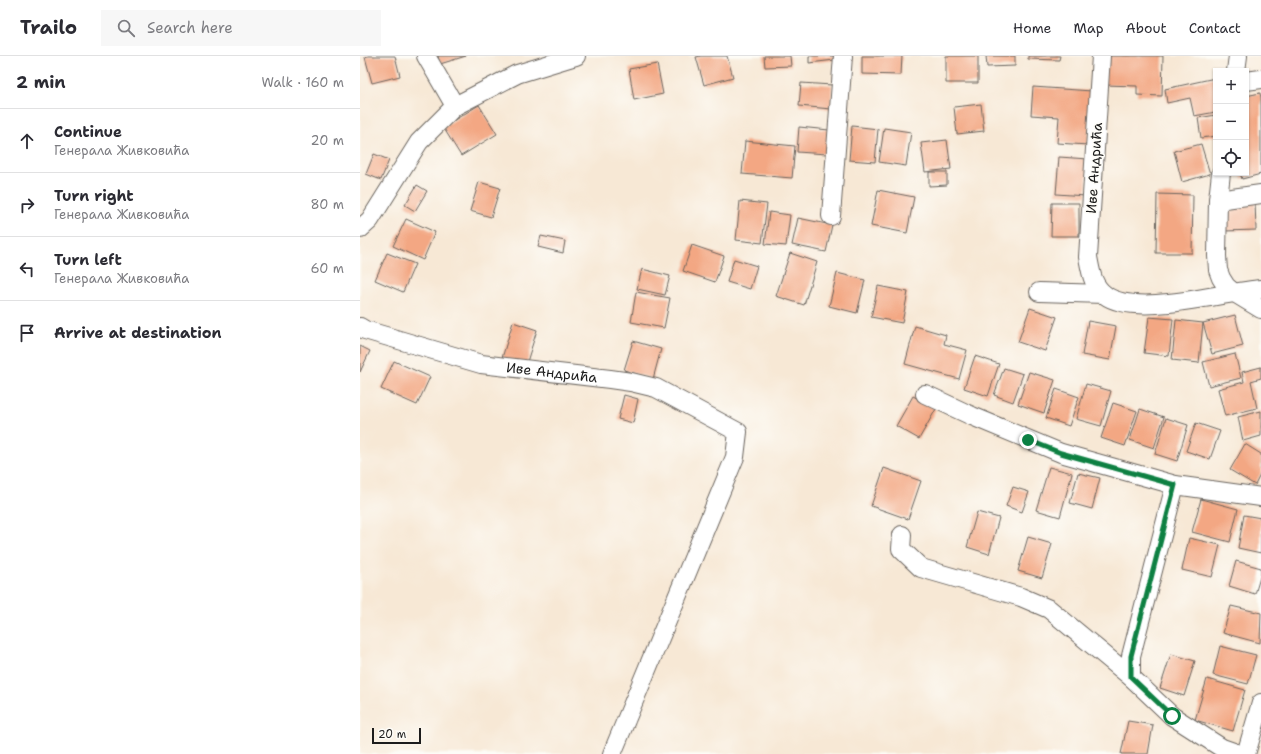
<!DOCTYPE html>
<html lang="en">
<head>
<meta charset="utf-8">
<style>
  body { margin:0; font-family:"Shantell Sans",sans-serif; background:#f7f7f7; color:#2b2b33 }
  .controls { position:absolute; right:12px; top:12px; display:grid; overflow:hidden; border-radius:0px; box-shadow:0 1px 3px #0004 }
  .controls button { width:36px; height:36px; display:grid; place-items:center; padding:0; border:0; border-bottom:1px solid #e1e1e2; background:#fff; color:#2b2b33; font:20px sans-serif }
  .scale { position:absolute; left:12px; bottom:10px; width:49px; box-sizing:border-box; padding-left:4px; border:2px solid #1c1c1c; border-top:0; font-size:11px; line-height:14px; white-space:nowrap; color:#1c1c1c; -webkit-text-stroke:3px #fdfcf7; paint-order:stroke }
  .stop { position:absolute; width:12px; height:12px; margin:-9px; border:3px solid #0b8043; border-radius:50%; background:#fff }
  .stop.end { background:#0b8043; border-color:#fff; box-shadow:0 1px 4px #0008 }
  .list { margin:0; padding:0; list-style:none }
  h2 { display:flex; justify-content:space-between; align-items:center; height:52px; margin:0; padding:0 16px; font-size:17px }
  h2 small { font-size:13px; font-weight:400; color:#7c7c81 }
  .list li { display:grid; grid-template-columns:26px 1fr auto; gap:12px; align-items:center; box-sizing:border-box; height:64px; padding:0 16px; border-top:1px solid #e1e1e2 }
  .list b { display:block; font-size:15px; white-space:nowrap }
  .list p { margin:0; font-size:13px; white-space:nowrap; color:#7c7c81 }
  .list em { font-size:13px; font-style:normal; color:#7c7c81 }
  .icon { flex:none; width:22px; height:22px; fill:none; stroke:currentColor; stroke-width:2; stroke-linecap:round; stroke-linejoin:round }
  .map { position:relative; flex:none; width:901px; height:698px; overflow:hidden }
  header { display:flex; align-items:center; gap:24px; box-sizing:border-box; height:56px; padding:0 20px; background:#fff; border-bottom:1px solid #e1e1e2 }
  header strong { font-size:19px }
  nav { display:flex; gap:22px; margin-inline-start:auto; font-size:14px }
  .search { width:280px; height:36px; background:#f7f7f7; display:flex; align-items:center; gap:10px; box-sizing:border-box; padding:0 14px; border-radius:0px; color:#7c7c81; font-size:15px }
  main { display:flex }
  aside { flex:1; background:#fff }
  .map>svg:first-child { display:block }
  .building { fill:#f3a783 }
  .lines { fill:none; stroke-linecap:round; stroke-linejoin:round }
  .minor-casing { stroke:#69635d; stroke-width:20 }
  .minor { stroke:#fff; stroke-width:18 }
  .route { stroke:#0b8043; stroke-width:5 }
  .labels { text-anchor:middle; dominant-baseline:central; stroke-width:3; stroke-linejoin:round; paint-order:stroke }
  .street-label { font-size:14px; fill:#1c1c1c; stroke:#fdfcf7 }
</style>
</head>
<body>
<header>
<strong>Trailo</strong>
<div class="search"><svg class="icon" aria-label="search" viewBox="0 0 24 24"><circle cx="10" cy="10" r="6"/><path d="M15 15l6 6"/></svg>Search here</div>
<nav><a>Home</a><a>Map</a><a>About</a><a>Contact</a></nav>
</header>
<main>
<aside>
<h2>2 min<small>Walk · 160 m</small></h2>
<ul class="list">
<li><svg class="icon" aria-label="ahead" viewBox="0 0 24 24"><path d="M12 20V5M6 11l6-6 6 6"/></svg><div><b>Continue</b><p>Генерала Живковића</p></div><em>20 m</em></li>
<li><svg class="icon" aria-label="right" viewBox="0 0 24 24"><path d="M7 20v-9h11M14 6l5 5-5 5"/></svg><div><b>Turn right</b><p>Генерала Живковића</p></div><em>80 m</em></li>
<li><svg class="icon" aria-label="left" viewBox="0 0 24 24"><path d="M17 20v-9H6M10 6l-5 5 5 5"/></svg><div><b>Turn left</b><p>Генерала Живковића</p></div><em>60 m</em></li>
<li><svg class="icon" aria-label="arrive" viewBox="0 0 24 24"><path d="M6 21V4h12l-3 4 3 4H6"/></svg><div><b>Arrive at destination</b></div></li>
</ul>
</aside>
<div class="map">
<svg width="901" height="698" viewBox="0 0 901 698">
  <rect width="100%" height="100%" fill="#fdfcf7"/>
  <filter id="ink" filterUnits="userSpaceOnUse"><feTurbulence type="fractalNoise" baseFrequency=".025" numOctaves="2"/><feDisplacementMap in="SourceGraphic" scale="8" xChannelSelector="R" yChannelSelector="G"/><feConvolveMatrix kernelMatrix="1 2 1 2 8 2 1 2 1" color-interpolation-filters="sRGB"/></filter>
  <filter id="wash" filterUnits="userSpaceOnUse"><feTurbulence type="fractalNoise" baseFrequency=".012" numOctaves="4" result="noise"/><feDisplacementMap in="SourceGraphic" scale="16" xChannelSelector="R" yChannelSelector="G"/><feGaussianBlur stdDeviation="0.9" result="paint"/><feColorMatrix in="noise" values="0 0 0 0 0 0 0 0 0 0 0 0 0 0 0 0 0 1.4 0 .05"/><feComposite in="paint" operator="in"/></filter>
  <g filter="url(#wash)">
    <rect width="100%" height="100%" fill="#f7e8d5"/>
    <g id="blocks">
      <path class="building" d="M8,0h27l5,20 -28,7 -7,-26z
        M78,0h28l-26,8z
        M341,0h26l6,21 -29,8 -8,-28z
        M404,0h26l1,10 -26,1z
        M449,0h25l1,4 -26,3z
        M502,0h40l-1,19 -39,-1z
        M586,0h32v27h-32z
        M626,0h29v10l-28,1z
        M668,0h32l-1,4 -31,-1z
        M746,0h57l-1,40 -25,-1v-9l-32,-1z
        M297,8l6,30 -29,6 -5,-31z
        M855,22l1,34 -22,4 -4,-18 -23,5 -2,-14z
        M441,27l31,2 -1,24 -32,-3z
        M673,31l59,4 -4,54 -31,-2 2,-26 -28,-2z
        M900,37l1,5v76l-19,5 -2,-6h6v-77z
        M621,48l3,27 -27,3 -3,-27z
        M119,49l18,29 -36,22 -18,-29z
        M856,59v21l-15,2 -3,-20z
        M492,70l26,3 -3,33 -26,-2z
        M439,71l30,3 -2,24 -30,-2z
        M524,72l27,4 -5,34 -27,-4z
        M587,84l4,29 -26,3 -4,-29z
        M385,85l50,5 -3,32 -50,-4z
        M841,88l9,30 -28,8 -8,-31z
        M14,98l15,6 -8,20 -15,-6z
        M699,101l29,2 -2,37 -30,-2z
        M569,116h18v13l-18,1z
        M119,126l21,6 -9,29 -21,-6z
        M57,129l10,6 -12,20 -10,-6z
        M518,134l36,7 -7,36 -36,-7z
        M797,138l36,1 -1,58h-36z
        M380,145l27,3 -5,39 -26,-3z
        M895,145l1,29 -32,1 -1,-28z
        M692,147h27v33h-28z
        M409,156l21,3 -4,31 -21,-2z
        M438,162l34,7 -6,27 -34,-7z
        M46,163l29,13 -12,28 -30,-14z
        M181,180l24,5 -2,12 -25,-6z
        M332,189l32,11 -9,26 -32,-11z
        M27,197l28,11 -12,28 -28,-12z
        M430,197l27,9 -13,43 -28,-9z
        M374,203l23,7 -7,23 -23,-7z
        M282,213l28,7 -5,19 -28,-6z
        M477,217l28,7 -8,33 -28,-7z
        M518,230l30,6 -6,31 -31,-6z
        M276,236l34,6 -6,30 -33,-6z
        M670,252l27,9 -12,34 -27,-9z
        M875,259l8,31 -31,8 -9,-31z
        M789,261l24,2 -4,37 -25,-3z
        M816,264l27,3 -4,40 -27,-3z
        M728,265l28,5 -6,34 -28,-5z
        M153,266l24,8 -11,35 -24,-7z
        M555,270l31,9 -2,9 23,6 -8,29 -54,-15z
        M273,285l28,8 -8,30 -29,-9z
        M0,290l10,5 -10,21z
        M875,298l6,24 -32,8 -6,-24z
        M615,300l24,8 -11,32 -24,-8z
        M34,305l36,16 -13,28 -36,-16z
        M901,311v11l-10,3 6,27 -32,8 -7,-27 26,-7 -2,-10z
        M644,312l19,6 -10,28 -19,-7z
        M669,316l26,8 -11,33 -26,-9z
        M726,328l25,7 -10,35 -25,-7z
        M696,333l23,8 -10,29 -23,-8z
        M264,339l14,4 -5,24 -15,-4z
        M553,340l23,13 -17,30 -23,-13z
        M753,347l24,8 -12,35 -24,-8z
        M780,353l24,8 -10,31 -24,-8z
        M901,355v25l-18,5 -5,-24z
        M806,362l22,7 -11,36 -22,-7z
        M836,367l24,8 -10,28 -24,-8z
        M885,388l16,10v19l-6,12 -25,-15z
        M689,411l23,6 -12,44 -24,-7z
        M524,412l37,13 -13,38 -37,-13z
        M718,417l22,5 -8,31 -22,-6z
        M653,431l16,5 -7,20 -16,-6z
        M841,443l37,10 -8,33 -38,-10z
        M617,456l22,6 -10,36 -22,-7z
        M884,459l17,3v35l-23,-5z
        M668,481l24,7 -10,34 -24,-7z
        M829,482l31,7 -8,32 -30,-7z
        M876,505l25,7v6l-6,20 -26,-8z
        M871,550l30,7 -1,30 -37,-10z
        M860,590l36,9 -8,29 -35,-9z
        M811,598l24,7 -11,35 -24,-8z
        M847,623l38,11 -12,41 -38,-11z
        M768,665l25,4 -5,29h-27z"/>
    </g>
  </g>
  <g filter="url(#ink)">
    <use href="#blocks" fill-opacity="0" stroke="#69635d" stroke-width="1"/>
    <g class="lines">
      <defs>
        <g id="minor">
          <path d="M66,0l29,50"/>
          <path d="M741,0l-13,201c3,15 4,28 17,38 31,23 118,-3 156,-6"/>
          <path d="M876,15l2,-15"/>
          <path d="M886,25l15,-2"/>
          <path d="M861,117l-3,27 -1,56 1,14 3,8 5,8 7,6 28,17"/>
          <path d="M858,144l43,-6"/>
          <path d="M471,160l12,-160"/>
          <path d="M0,173l10,-9 49,-78 36,-36 62,-32 59,-18"/>
          <path d="M679,236l65,2"/>
          <path id="s1" d="M0,271l5,3 116,34 129,15 21,3 25,6 82,44 -3,25 -123,297"/>
          <path d="M565,338l47,22 89,37 114,32 86,12"/>
          <path d="M815,429l-44,171v21l41,39 50,32 17,6"/>
          <path d="M542,479l-1,14 20,19 100,29 28,12 82,68"/>
          <path d="M886,698l15,-51"/>
        </g>
      </defs>
      <use href="#minor" class="minor-casing"/>
      <use href="#minor" class="minor"/>
    </g>
  </g>
  <g class="lines" filter="url(#ink)">
    <path class="route" d="M668,384l33,13 114,32 -44,171v21l41,39"/>
  </g>
  <g class="labels">
    <g class="street-label">
      <text transform="translate(734 112) rotate(-86)">Иве Андрића</text>
      <text stroke="none"><textPath href="#s1" startOffset="198">Иве Андрића</textPath></text>
    </g>
  </g>
</svg>
<div class="controls">
<button>+</button>
<button>−</button>
<button><svg class="icon" aria-label="locate" viewBox="0 0 24 24"><circle cx="12" cy="12" r="6"/><path d="M12 2v4M12 18v4M2 12h4M18 12h4"/></svg></button>
</div>
<div class="scale">20 m</div>
<div class="stop" style="left:812px;top:660px"></div>
<div class="stop end" style="left:668px;top:384px"></div>
</div>
</main>
</body>
</html>
